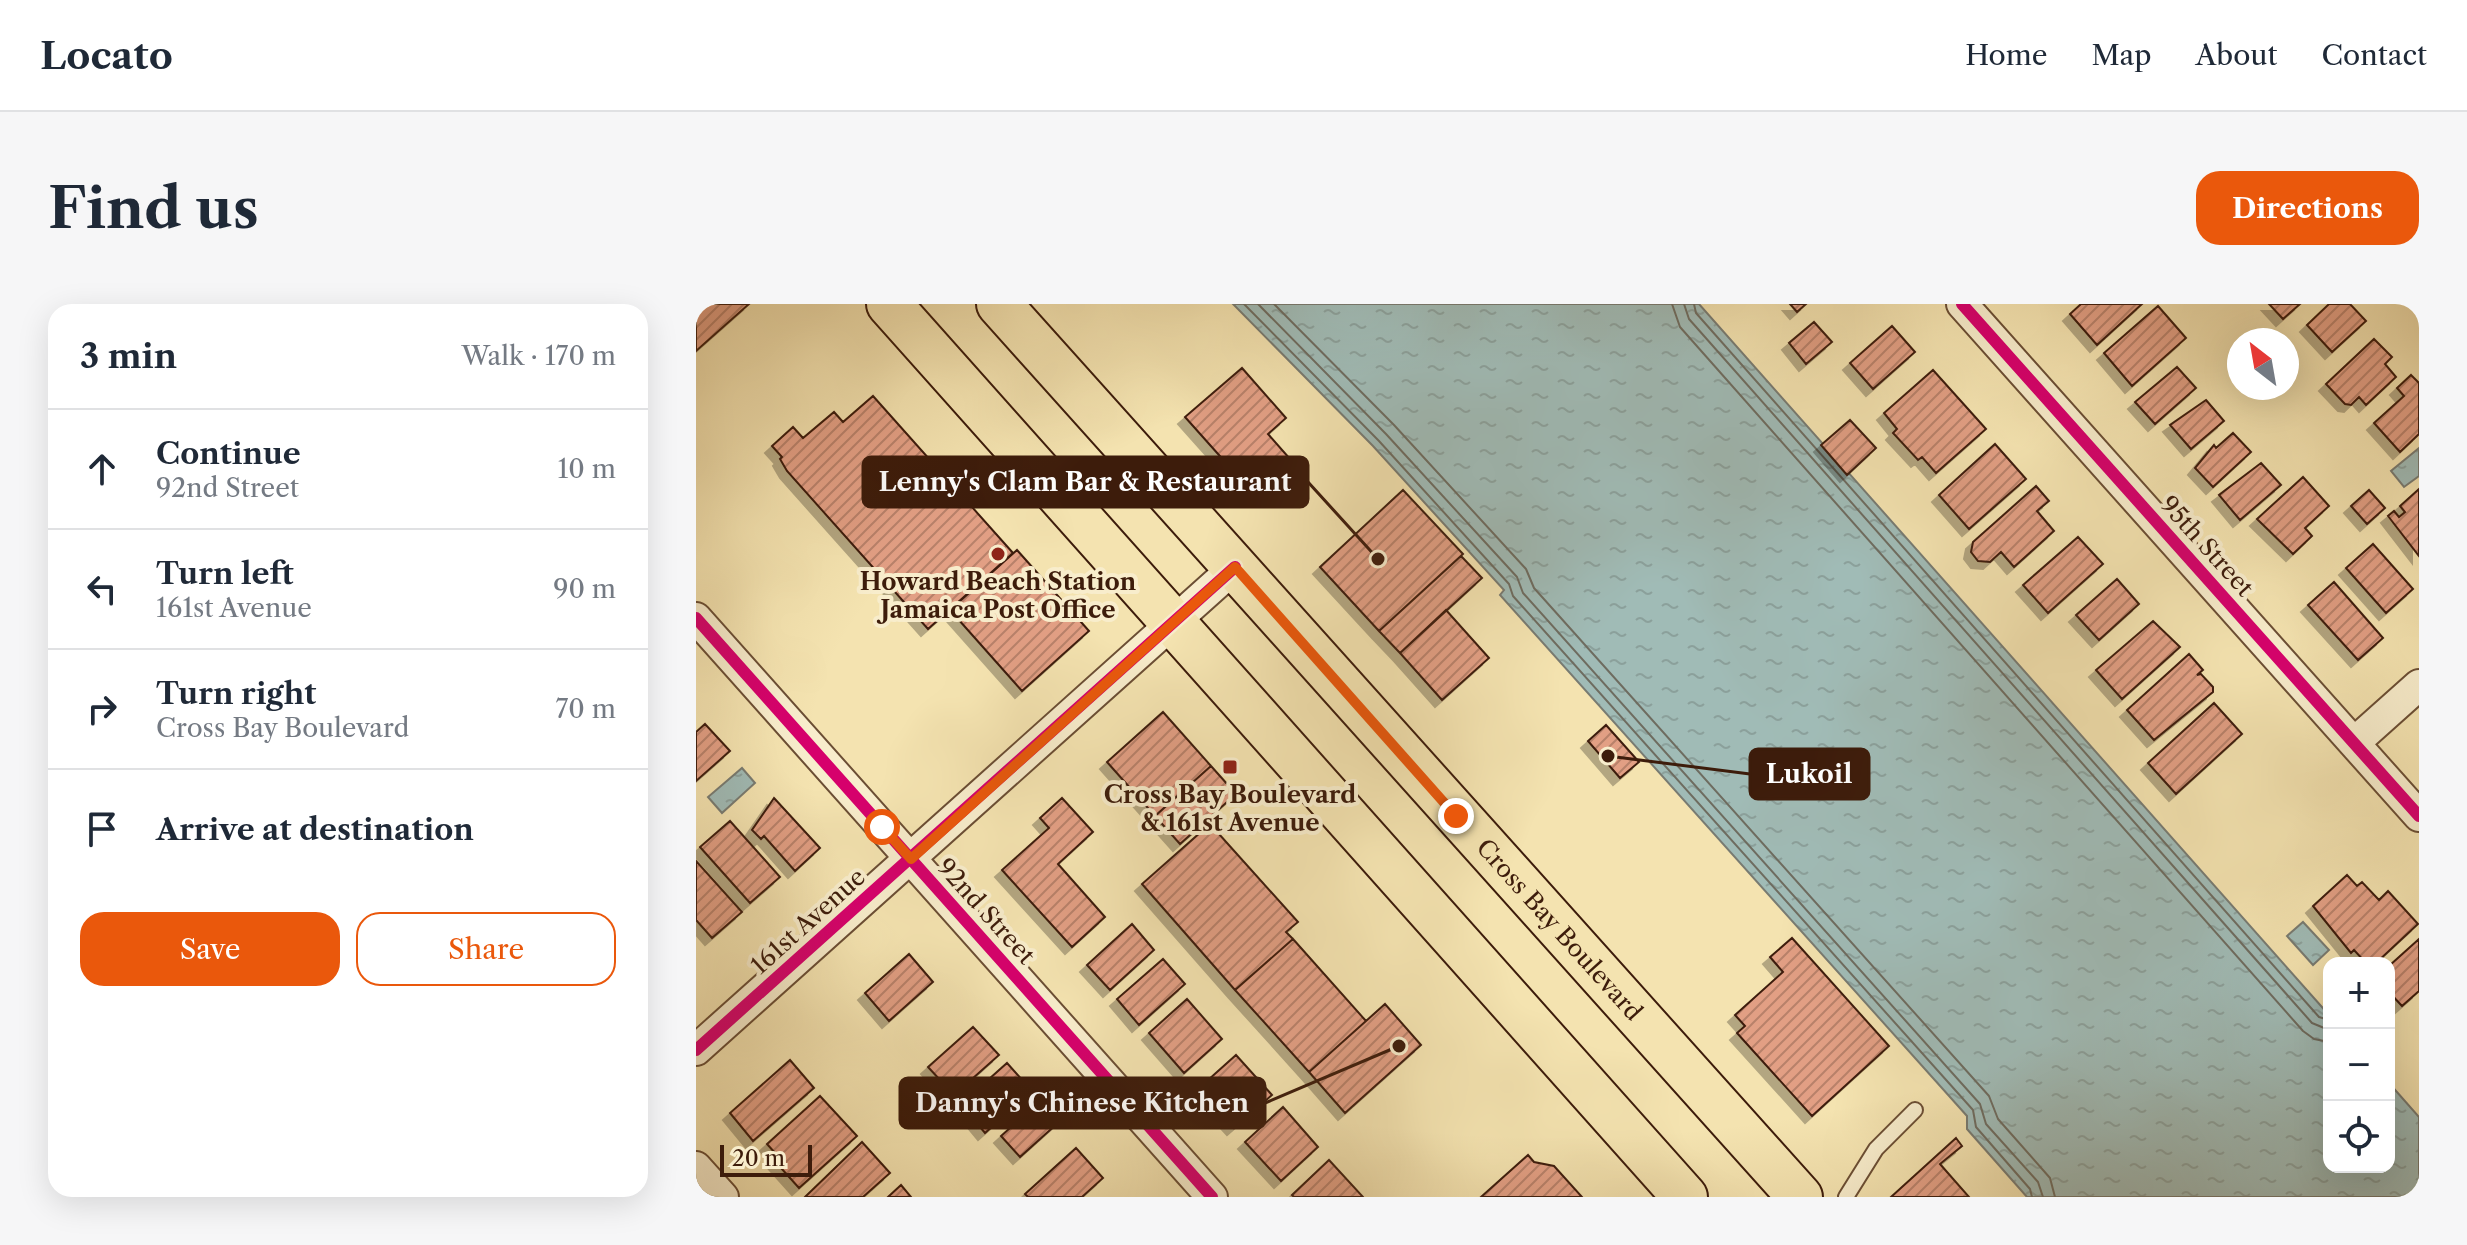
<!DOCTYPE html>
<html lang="en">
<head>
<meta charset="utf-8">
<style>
  body { margin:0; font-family:"Libre Caslon Text",serif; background:#f6f6f7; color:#1f2937 }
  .controls { position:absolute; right:24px; bottom:24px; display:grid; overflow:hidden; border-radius:16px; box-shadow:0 8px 32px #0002 }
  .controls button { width:72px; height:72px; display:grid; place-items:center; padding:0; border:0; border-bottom:2px solid #e0e1e3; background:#fff; color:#1f2937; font:40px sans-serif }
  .compass { position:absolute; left:1531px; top:24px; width:72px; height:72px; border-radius:50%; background:#fff; box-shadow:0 8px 32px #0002; rotate:329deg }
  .scale { position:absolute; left:24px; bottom:20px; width:92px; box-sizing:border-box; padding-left:8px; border:4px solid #3d1c0b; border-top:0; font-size:22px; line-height:28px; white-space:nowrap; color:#3d1c0b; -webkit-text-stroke:6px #f8edcc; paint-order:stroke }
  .stop { position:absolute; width:24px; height:24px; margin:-18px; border:6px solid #ea580c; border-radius:50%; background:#fff }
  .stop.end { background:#ea580c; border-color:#fff; box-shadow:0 2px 8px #0008 }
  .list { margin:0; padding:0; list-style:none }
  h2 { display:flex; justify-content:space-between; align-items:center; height:104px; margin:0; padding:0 32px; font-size:34px }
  h2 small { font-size:26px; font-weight:400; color:#747a83 }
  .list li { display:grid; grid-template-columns:52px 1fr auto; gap:24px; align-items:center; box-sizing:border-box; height:120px; padding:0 32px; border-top:2px solid #e0e1e3 }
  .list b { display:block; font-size:30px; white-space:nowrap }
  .list p { margin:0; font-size:26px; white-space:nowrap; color:#747a83 }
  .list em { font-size:26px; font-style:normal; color:#747a83 }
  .actions { display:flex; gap:16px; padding:24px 32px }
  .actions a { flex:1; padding:18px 0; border:2px solid #ea580c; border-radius:24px; text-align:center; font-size:28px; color:#ea580c }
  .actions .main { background:#ea580c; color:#fff }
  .icon { flex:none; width:44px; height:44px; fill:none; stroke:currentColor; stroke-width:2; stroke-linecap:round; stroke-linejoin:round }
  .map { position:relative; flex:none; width:1723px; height:893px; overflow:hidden; border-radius:24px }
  header { display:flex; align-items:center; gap:48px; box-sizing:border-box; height:112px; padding:0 40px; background:#fff; border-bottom:2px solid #e0e1e3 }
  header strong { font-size:38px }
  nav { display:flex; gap:44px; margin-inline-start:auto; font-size:28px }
  .intro { display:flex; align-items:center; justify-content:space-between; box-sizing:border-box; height:192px; padding:0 48px }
  h1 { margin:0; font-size:56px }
  .button { padding:20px 36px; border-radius:24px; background:#ea580c; color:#fff; font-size:28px; font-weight:700 }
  main { display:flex; gap:48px; padding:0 48px }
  aside { flex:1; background:#fff; border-radius:24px; box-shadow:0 8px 32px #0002 }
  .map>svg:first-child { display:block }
  .water { fill:url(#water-ripples); stroke:#787b72; stroke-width:2 }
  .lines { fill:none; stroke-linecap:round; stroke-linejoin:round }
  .shore { stroke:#6e6c60; stroke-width:2 }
  .building { fill:url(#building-hatch); stroke:#3d1c0b; stroke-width:2; filter:url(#shadow) }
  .service-casing { stroke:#6b4e34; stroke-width:18 }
  .minor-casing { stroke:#6b4e34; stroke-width:34 }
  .primary-casing { stroke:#3d1c0b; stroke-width:48 }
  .service { stroke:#f8edcc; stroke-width:14 }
  .minor { stroke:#f8edcc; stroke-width:30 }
  .primary { stroke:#f4e3b0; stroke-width:44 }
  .cycleway-casing { stroke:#f8edcc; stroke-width:17 }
  .cycleway { stroke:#d6006c; stroke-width:12 }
  .route { stroke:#ea580c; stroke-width:10 }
  .poi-dot { fill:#8f2418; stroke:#f8edcc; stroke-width:3 }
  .labels { text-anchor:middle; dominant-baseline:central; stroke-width:8; stroke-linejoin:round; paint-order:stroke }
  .street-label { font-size:24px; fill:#3d1c0b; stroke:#f8edcc }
  .poi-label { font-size:24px; font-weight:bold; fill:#3d1c0b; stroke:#f8edcc }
  .leader { fill:none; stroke:#3d1c0b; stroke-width:3 }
  .callout-dot { fill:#3d1c0b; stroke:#f8edcc; stroke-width:3 }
  .callout { fill:#3d1c0b; stroke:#3d1c0b; stroke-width:3 }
  .callout-label { font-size:26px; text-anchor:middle; font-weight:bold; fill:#fff }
</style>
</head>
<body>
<header>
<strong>Locato</strong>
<nav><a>Home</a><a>Map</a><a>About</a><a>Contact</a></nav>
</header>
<div class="intro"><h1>Find us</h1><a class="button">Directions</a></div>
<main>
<aside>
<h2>3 min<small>Walk · 170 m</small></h2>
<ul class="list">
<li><svg class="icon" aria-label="ahead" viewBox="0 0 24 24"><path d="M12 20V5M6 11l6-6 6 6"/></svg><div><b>Continue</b><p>92nd Street</p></div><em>10 m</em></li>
<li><svg class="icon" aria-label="left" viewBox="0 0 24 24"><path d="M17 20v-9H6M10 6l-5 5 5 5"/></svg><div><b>Turn left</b><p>161st Avenue</p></div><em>90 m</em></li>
<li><svg class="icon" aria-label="right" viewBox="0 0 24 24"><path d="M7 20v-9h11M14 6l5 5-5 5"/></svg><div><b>Turn right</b><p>Cross Bay Boulevard</p></div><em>70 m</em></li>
<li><svg class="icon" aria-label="arrive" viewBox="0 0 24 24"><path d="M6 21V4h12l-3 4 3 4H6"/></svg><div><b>Arrive at destination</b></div></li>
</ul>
<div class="actions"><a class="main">Save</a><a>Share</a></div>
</aside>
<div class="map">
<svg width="1723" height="893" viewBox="0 0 1723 893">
  <defs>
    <pattern id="water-ripples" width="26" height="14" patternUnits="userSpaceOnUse" patternTransform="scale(2)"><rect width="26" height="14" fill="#a0bbb6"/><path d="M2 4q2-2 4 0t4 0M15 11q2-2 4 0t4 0" fill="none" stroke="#8ba09b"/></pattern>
    <pattern id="building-hatch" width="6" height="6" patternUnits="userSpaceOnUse" patternTransform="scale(2)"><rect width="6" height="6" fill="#e29f84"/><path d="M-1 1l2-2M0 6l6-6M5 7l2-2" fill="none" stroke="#b8816a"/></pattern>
    <filter id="shadow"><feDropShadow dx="-7" dy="7" stdDeviation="0" flood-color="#0004"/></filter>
  </defs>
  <rect width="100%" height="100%" fill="#f4e3b0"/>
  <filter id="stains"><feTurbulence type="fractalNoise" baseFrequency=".0025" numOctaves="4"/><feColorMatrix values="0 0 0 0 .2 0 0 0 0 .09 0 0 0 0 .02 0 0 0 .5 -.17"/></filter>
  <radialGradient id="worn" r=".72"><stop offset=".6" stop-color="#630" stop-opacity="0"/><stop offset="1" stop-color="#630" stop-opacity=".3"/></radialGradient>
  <path class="water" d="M537,0h466l630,711v152h60v-84l30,34v80h-392l-60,-68v-13l-467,-521 4,-5 -131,-144z
    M1723,144v28l-15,11 -13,-16z
    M46,464l13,15 -33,30 -14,-16z
    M1607,618l26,28 -16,15 -26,-29z"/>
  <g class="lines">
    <path class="shore" d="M548,0l135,137 130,143 4,12 460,514 3,17 54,62 2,8
      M562,0l128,130 131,143 6,16 457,511 6,20 52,58 5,15
      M578,0l120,121 132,144 8,19 455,508 9,23 52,59 5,19
      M976,0l8,23 623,704 11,8 15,3
      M988,0l5,15 623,704 17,7
      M998,0l2,9 623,704 10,3"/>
  </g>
  <path class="building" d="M0,0h53l-53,47z
    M1094,0h16l-9,8z
    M1385,0h61l-45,41 -27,-31z
    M1573,0h31l-17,15z
    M1633,0h21l16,17 -34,31 -25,-27z
    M1462,2l28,32 -54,48 -28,-33z
    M1118,18l18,20 -26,22 -17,-21z
    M1196,22l23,26 -42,37 -23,-26z
    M1678,35l18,18 -7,7 11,13 -30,28 -7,-8 -8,8 -6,-1 -19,-20z
    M1481,63l19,21 -41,36 -20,-22z
    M546,64l44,50 -18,16 22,25 -38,33 -67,-75z
    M1237,66l53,59 -50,44 -14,-16 -4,3 -25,-27 4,-4 -13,-16z
    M1715,71l8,8v51l-19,18 -26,-29 30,-27 -7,-8z
    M177,92l140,157 -85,76 -141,-158 -7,-12 2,-2 -10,-11 21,-19 10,11 31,-26 9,10z
    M1510,96l18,21 -33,28 -21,-24z
    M1154,116l26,28 -29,27 -26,-30z
    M1537,129l18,19 -38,35 -18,-19 19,-23 2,3z
    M1299,140l31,35 -57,50 -30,-34z
    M1565,159l20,22 -41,35 -21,-25z
    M1607,173l26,29 -24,22 7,8 -19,18 -36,-35z
    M1340,182l13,15 -12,10 17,20 -40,36 -13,-15 -11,10 -12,-1 -7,-9 2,-10z
    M1723,185v67l-31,-40 6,-5 5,6 6,-5 -5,-6z
    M707,186l60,64 -84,77 -59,-64z
    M1673,186l16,18 -18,16 -16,-18z
    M1382,233l25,27 -55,49 -25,-28z
    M1677,240l40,45 -27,24 -40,-45z
    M321,246l72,81 -67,60 -72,-81z
    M765,252l21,22 -82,75 -21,-22z
    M1421,275l22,25 -40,36 -23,-25z
    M1638,278l49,56 -25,22 -50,-55z
    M750,306l43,48 -47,42 -42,-47z
    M1457,317l27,26 -58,52 -26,-29z
    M1493,350l14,16 -6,5 4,-1 12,13v5l-59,48 -27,-30z
    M1518,399l28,31 -66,60 -28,-31z
    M467,408l48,54 -56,50 -48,-54z
    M9,420l25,27 -34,30v-49z
    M910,421l33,37 -19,16 -32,-37z
    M515,462l25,28 -56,50 -25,-28z
    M78,494l46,50 -25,23 -31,-35 -3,3 -9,-9z
    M366,494l31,34 -35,32 47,53 -33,30 -70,-77 47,-42 -9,-10z
    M34,517l50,56 -30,26 -50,-56z
    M514,520l88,98 -12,10 7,7 -58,51 -93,-106z
    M0,557l46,51 -30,26 -16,-18z
    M1651,571l10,11 5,-4 17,18 9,-9 30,33 -42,39h-10l-12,-13 -3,3 -38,-47z
    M436,620l22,26 -44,40 -23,-25z
    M1096,634l97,108 -77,70 -75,-83 8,-7 -10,-11 48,-43 -13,-15z
    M597,635l73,82 -57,51 -74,-82z
    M1723,635v52l-17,15 -13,-14v-26z
    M213,650l24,28 -44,39 -24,-28z
    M467,655l22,25 -46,41 -22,-26z
    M491,695l35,40 -38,34 -35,-40z
    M689,700l36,41 -76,68 -36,-41z
    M277,723l26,28 -45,40 -26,-28z
    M540,751l36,40 -38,33 -36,-39z
    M94,756l24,28 -61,53 -23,-28z
    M311,759l25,28 -47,42 -24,-29z
    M124,792l37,40 -58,52 -27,-30 4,-4 -9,-10z
    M344,797l19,21 -39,35 -19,-21z
    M587,803l35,40 -37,34 -36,-39z
    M1260,834l6,8 -22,18 29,33h-78z
    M166,838l28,31 -27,24h-58z
    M380,844l27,30 -21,19h-54l-3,-3z
    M832,851l6,7 20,4 28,31h-101z
    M633,856l34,37h-69l-2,-2z
    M205,881l10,12h-23z"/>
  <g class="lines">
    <defs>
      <path id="service" d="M1150,893l30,-48 39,-39"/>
      <path id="minor" d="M1266,0l457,512
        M0,314l516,579
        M1658,439l65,-58
        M0,746l539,-483
        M0,863l27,30"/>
      <g id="primary">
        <path d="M193,0l796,893"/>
        <path id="s1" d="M303,0l801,893"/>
      </g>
    </defs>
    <use href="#service" class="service-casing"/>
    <use href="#minor" class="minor-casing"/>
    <use href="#primary" class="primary-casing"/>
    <use href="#service" class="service"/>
    <use href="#minor" class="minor"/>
    <use href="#primary" class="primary"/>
    <defs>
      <path id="cycleway" d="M1266,0l457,512
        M0,314l516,579
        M0,746l539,-483"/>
    </defs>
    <use href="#cycleway" class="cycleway-casing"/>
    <use href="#cycleway" class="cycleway"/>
  </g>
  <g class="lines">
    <path class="route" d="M186,523l29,32 324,-292 221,249"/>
  </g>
  <g class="poi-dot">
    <circle cx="302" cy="250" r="8"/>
    <rect x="526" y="455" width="16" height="16" rx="4"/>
  </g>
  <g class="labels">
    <g class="street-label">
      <text transform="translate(1511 242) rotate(48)">95th Street</text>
      <text transform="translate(290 607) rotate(48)">92nd Street</text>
      <text transform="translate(112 617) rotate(-42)">161st Avenue</text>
      <text stroke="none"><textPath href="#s1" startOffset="840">Cross Bay Boulevard</textPath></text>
    </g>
    <g class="poi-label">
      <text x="302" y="277">Howard Beach Station<tspan x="302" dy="28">Jamaica Post Office</tspan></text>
      <text x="534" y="490">Cross Bay Boulevard<tspan x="534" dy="28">&amp; 161st Avenue</tspan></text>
    </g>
  </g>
  <path class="leader" d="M682 255L612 178M912 452L1054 470M703 742L569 799"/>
  <g class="callout-dot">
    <circle cx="682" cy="255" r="8"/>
    <circle cx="912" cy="452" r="8"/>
    <circle cx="703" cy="742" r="8"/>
  </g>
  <g class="callout">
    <rect x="167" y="153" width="445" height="50" rx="8"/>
    <rect x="1054" y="445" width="119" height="50" rx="8"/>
    <rect x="204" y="774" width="365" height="50" rx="8"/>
  </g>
  <g class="callout-label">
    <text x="389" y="187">Lenny's Clam Bar &amp; Restaurant</text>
    <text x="1113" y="479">Lukoil</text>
    <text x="386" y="808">Danny's Chinese Kitchen</text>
  </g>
  <rect width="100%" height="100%" filter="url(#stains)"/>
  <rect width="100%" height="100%" fill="url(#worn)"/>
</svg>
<div class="controls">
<button>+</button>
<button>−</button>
<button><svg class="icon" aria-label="locate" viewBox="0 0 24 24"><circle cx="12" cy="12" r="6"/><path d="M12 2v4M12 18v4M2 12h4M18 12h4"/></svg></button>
</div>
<svg class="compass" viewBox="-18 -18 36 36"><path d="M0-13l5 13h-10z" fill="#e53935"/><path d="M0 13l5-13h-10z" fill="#747a83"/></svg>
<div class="scale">20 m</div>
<div class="stop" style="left:186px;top:523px"></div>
<div class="stop end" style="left:760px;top:512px"></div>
</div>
</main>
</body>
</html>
